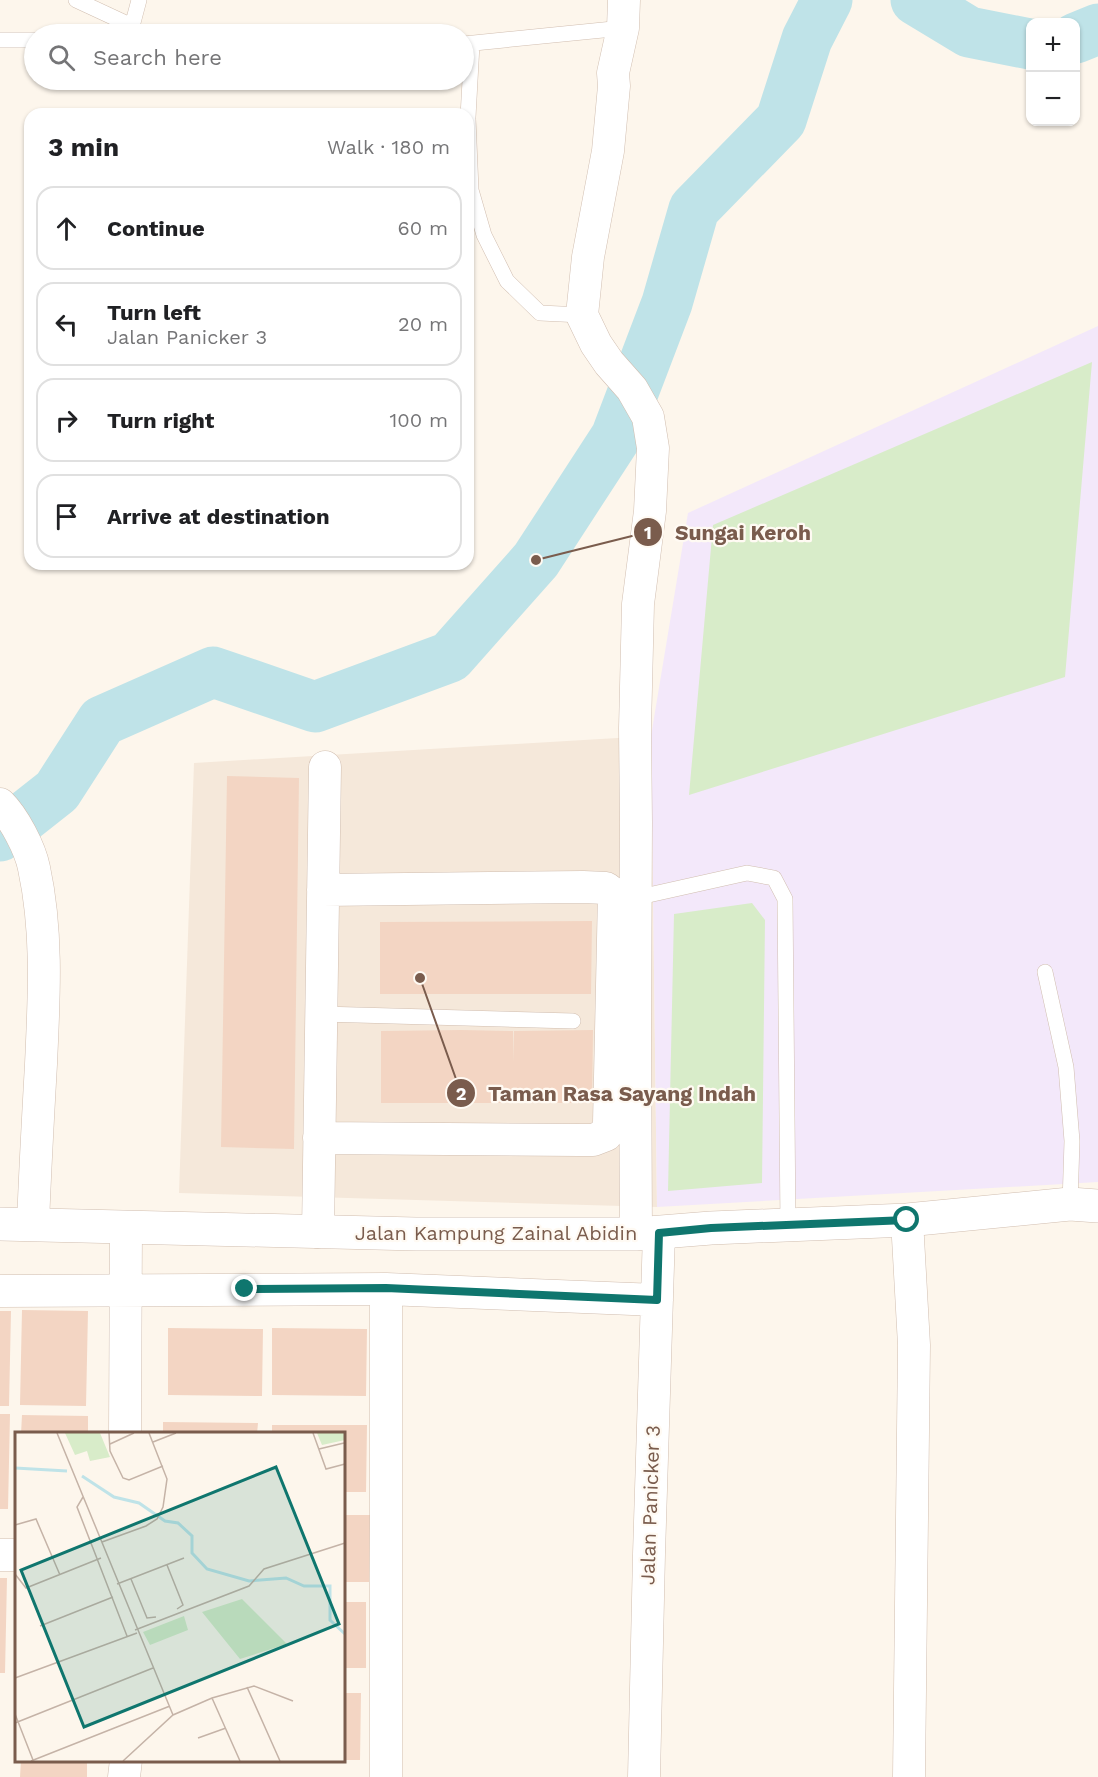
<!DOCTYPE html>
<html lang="en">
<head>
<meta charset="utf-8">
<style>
  body { margin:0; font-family:"Work Sans",sans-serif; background:#f6f6f6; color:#202124 }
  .controls { position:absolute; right:18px; top:18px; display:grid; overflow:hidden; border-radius:12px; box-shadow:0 2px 4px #0004 }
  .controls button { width:54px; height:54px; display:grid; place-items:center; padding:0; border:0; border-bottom:2px solid #e0e0e0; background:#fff; color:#202124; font:30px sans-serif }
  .stop { position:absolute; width:18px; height:18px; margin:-14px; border:4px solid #0f766e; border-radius:50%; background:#fff }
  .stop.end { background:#0f766e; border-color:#fff; box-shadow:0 2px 6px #0008 }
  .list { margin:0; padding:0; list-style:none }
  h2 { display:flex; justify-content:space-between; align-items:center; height:78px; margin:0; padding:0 24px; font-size:26px }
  h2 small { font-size:20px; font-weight:400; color:#757577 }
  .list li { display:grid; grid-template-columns:39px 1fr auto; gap:18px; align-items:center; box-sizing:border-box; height:84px; margin:0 12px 12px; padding:0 12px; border:2px solid #e0e0e0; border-radius:18px }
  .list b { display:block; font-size:22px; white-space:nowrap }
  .list p { margin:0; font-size:20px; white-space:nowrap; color:#757577 }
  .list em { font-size:20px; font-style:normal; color:#757577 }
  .icon { flex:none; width:33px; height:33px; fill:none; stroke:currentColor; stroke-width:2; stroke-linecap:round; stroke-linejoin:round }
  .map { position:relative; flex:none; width:1098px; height:1777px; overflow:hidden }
  .search { position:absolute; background:#fff; box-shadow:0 2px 4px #0004; left:24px; top:24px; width:450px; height:66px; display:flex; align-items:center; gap:15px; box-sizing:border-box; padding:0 21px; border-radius:33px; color:#757577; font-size:22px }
  .panel { position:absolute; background:#fff; box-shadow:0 2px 4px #0004; left:24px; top:108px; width:450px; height:462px; border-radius:18px }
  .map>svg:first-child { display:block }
  .residential { fill:#f5e8da }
  .education { fill:#f3e8fa }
  .green { fill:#d8ecc9 }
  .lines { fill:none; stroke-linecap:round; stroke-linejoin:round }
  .river { stroke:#bfe3e8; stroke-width:51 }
  .building { fill:#f3d5c3 }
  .service-casing { stroke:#d1beb0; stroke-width:16 }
  .minor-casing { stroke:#d1beb0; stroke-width:33 }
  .tertiary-casing { stroke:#d1beb0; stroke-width:34 }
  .service { stroke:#fff; stroke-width:15 }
  .minor { stroke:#fff; stroke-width:32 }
  .tertiary { stroke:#fff; stroke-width:33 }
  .route { stroke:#0f766e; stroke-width:8 }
  .labels { text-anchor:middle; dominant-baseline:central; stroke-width:4.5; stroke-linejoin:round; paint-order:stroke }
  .street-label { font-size:20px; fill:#7a5c4d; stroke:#fffaf3 }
  .inset-river { fill:none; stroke:#bfe3e8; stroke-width:3 }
  .inset-road { fill:none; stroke:#c5b3a7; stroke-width:1.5 }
  .view { fill:#0f766e; fill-opacity:0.15; stroke:#0f766e; stroke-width:3 }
  .inset-edge { fill:none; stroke:#7a5c4d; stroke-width:3 }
  .leader { fill:none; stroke:#7a5c4d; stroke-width:2 }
  .callout-dot { fill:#7a5c4d; stroke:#fffaf3; stroke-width:2 }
  .mark-label { font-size:18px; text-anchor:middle; font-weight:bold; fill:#fff }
  .callout-label { font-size:21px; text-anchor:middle; font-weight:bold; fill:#7a5c4d; stroke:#fffaf3; stroke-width:4.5; stroke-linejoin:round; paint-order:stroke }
</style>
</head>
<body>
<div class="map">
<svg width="1098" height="1777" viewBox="0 0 1098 1777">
  <rect width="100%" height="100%" fill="#fdf6ec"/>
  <path class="residential" d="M651,736l6,471 -478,-14 15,-430z"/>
  <path class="education" d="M1098,326v856l-441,25 -6,-471 37,-223z"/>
  <path class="green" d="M1092,362l-27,315 -376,118 24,-270z
    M752,903l13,17 -3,263 -94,8 6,-277z"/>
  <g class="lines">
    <path class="river" d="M916,0l53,32 61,12
      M1076,38l22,-9
      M0,836l57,-45 45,-70 111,-49 102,35 135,-50 86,-97 80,-123 51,-134 27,-94 87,-89 26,-81 20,-39"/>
  </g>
  <path class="building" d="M227,776l72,2 -5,371 -73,-2z
    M592,921l-1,73h-211v-72z
    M461,1030l52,1 1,31v-31l79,-1 -1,73h-211v-72z
    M22,1310l66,1 -2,95 -66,-1z
    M0,1311h11l-2,95h-9z
    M168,1328l95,1 -1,67 -94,-1z
    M272,1328l95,1 -1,67 -94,-1z
    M0,1414h10l-2,95h-8z
    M22,1415l66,1v18h-67z
    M163,1422l95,1 -1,11h-94z
    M272,1425h95l-1,67h-22v-58h-72z
    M344,1515h26l-1,67h-25z
    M0,1578h7l-2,95h-5z
    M344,1602h22v66h-22z
    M344,1693h17l-1,67h-16z
    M21,1760h66v17h-67z"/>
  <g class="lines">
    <defs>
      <path id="service" d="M76,0l56,26
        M130,34l9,-34
        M0,40h34
        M464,44l159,-16
        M468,117l4,-73
        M468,119l3,71 13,45 23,46 33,32 42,2
        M635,898l112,-25 27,5 11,21 3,326
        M1045,972l21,95 6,74 -2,63
        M321,1014l252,7"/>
      <path id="minor" d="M624,0l-1,28 -10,45 1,13 -6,65 -20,106 -6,58 14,29 13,19 23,26 16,28 5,31 -3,63 -12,93 -3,124 1,94 -1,211 1,201
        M0,804c14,14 30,44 34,64 14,65 10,130 7,196 -3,53 -6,107 -8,160
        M319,1138l261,2h13l13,-5 3,-12 5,-229 -8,-6 -23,-1 -260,3
        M907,1220l7,125 -5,432
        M318,1232l7,-465
        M386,1289v488
        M0,1291l386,-2 271,11
        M125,1434l1,-207
        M0,1555h16
        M124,1777l2,-17
        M644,1777l5,-223 10,-321"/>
      <path id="tertiary" d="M0,1224l416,10h220l75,-6 196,-8 163,-16 28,2"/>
    </defs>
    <use href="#service" class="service-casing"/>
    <use href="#minor" class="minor-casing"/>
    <use href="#tertiary" class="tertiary-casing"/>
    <use href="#service" class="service"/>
    <use href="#minor" class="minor"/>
    <use href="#tertiary" class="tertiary"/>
  </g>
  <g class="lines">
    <path class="route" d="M245,1289l141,-1 271,12 2,-67 52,-5 196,-8"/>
  </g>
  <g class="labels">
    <g class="street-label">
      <text x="496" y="1233">Jalan Kampung Zainal Abidin</text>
      <text transform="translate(650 1505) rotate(-88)">Jalan Panicker 3</text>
    </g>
  </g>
  <g transform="translate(15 1432)">
    <rect width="330" height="330" fill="#fdf6ec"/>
    <path d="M50,1h35l10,24 -20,4 -3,-10 -12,4zM302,1h28v7l-23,5zM227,167l45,45 -47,15 -38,-47zM169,184l4,14 -38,15 -7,-13z" fill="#d8ecc9"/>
    <path class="inset-river" d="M0,36l52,3M67,44l32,21 25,6 26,18 13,2 14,13v17l15,16 42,12 37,-3 18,8h26v34l15,14"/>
    <path class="inset-road" d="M42,1l116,282M94,1l1,18 13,27 6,2 34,-14M298,1l13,36 19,-5M138,10l23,-9M95,12l24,-11M304,17l25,-6M68,65l-6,10 50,129M0,93l21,-6 24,56M87,110l44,-16 11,-7 6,-12 4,-28 -18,-46M152,133l16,40 -6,4M0,142l11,14 75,-30M116,147l16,39 9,-1M102,152l67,-26M25,194l73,-29M120,198l114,-44 15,-17 81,-26M0,246l122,-45M232,255l33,74M197,266l28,63M0,282l18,46M0,291l138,-55M183,306l28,-10M16,329l139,-55M108,329l50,-46 39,-17 42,-12 39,15"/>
    <path class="view" d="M261,35l63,157 -255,103 -63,-157z"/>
    <rect width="330" height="330" class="inset-edge"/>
  </g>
  <path class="leader" d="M536 560L648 532M420 978L461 1093"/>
  <g class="callout-dot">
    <circle cx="536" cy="560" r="6"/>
    <circle cx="420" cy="978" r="6"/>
    <circle cx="648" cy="532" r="15"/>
    <circle cx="461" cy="1093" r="15"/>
  </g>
  <g class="mark-label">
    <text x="648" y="539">1</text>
    <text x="461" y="1100">2</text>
  </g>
  <g class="callout-label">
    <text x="743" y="540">Sungai Keroh</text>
    <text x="622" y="1101">Taman Rasa Sayang Indah</text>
  </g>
</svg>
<div class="controls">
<button>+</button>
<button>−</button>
</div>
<div class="stop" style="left:907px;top:1220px"></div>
<div class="stop end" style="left:245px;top:1289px"></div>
<div class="search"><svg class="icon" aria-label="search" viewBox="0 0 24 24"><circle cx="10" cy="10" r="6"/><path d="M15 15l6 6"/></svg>Search here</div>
<section class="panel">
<h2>3 min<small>Walk · 180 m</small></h2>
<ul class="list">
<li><svg class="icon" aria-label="ahead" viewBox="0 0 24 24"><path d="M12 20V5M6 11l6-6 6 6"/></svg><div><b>Continue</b></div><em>60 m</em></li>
<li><svg class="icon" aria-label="left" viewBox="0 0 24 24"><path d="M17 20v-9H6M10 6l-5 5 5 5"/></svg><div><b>Turn left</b><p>Jalan Panicker 3</p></div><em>20 m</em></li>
<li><svg class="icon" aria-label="right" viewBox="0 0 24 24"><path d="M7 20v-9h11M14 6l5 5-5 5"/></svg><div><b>Turn right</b></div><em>100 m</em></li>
<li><svg class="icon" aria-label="arrive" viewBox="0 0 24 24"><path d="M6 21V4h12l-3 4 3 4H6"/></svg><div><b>Arrive at destination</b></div></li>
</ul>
</section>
</div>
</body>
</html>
